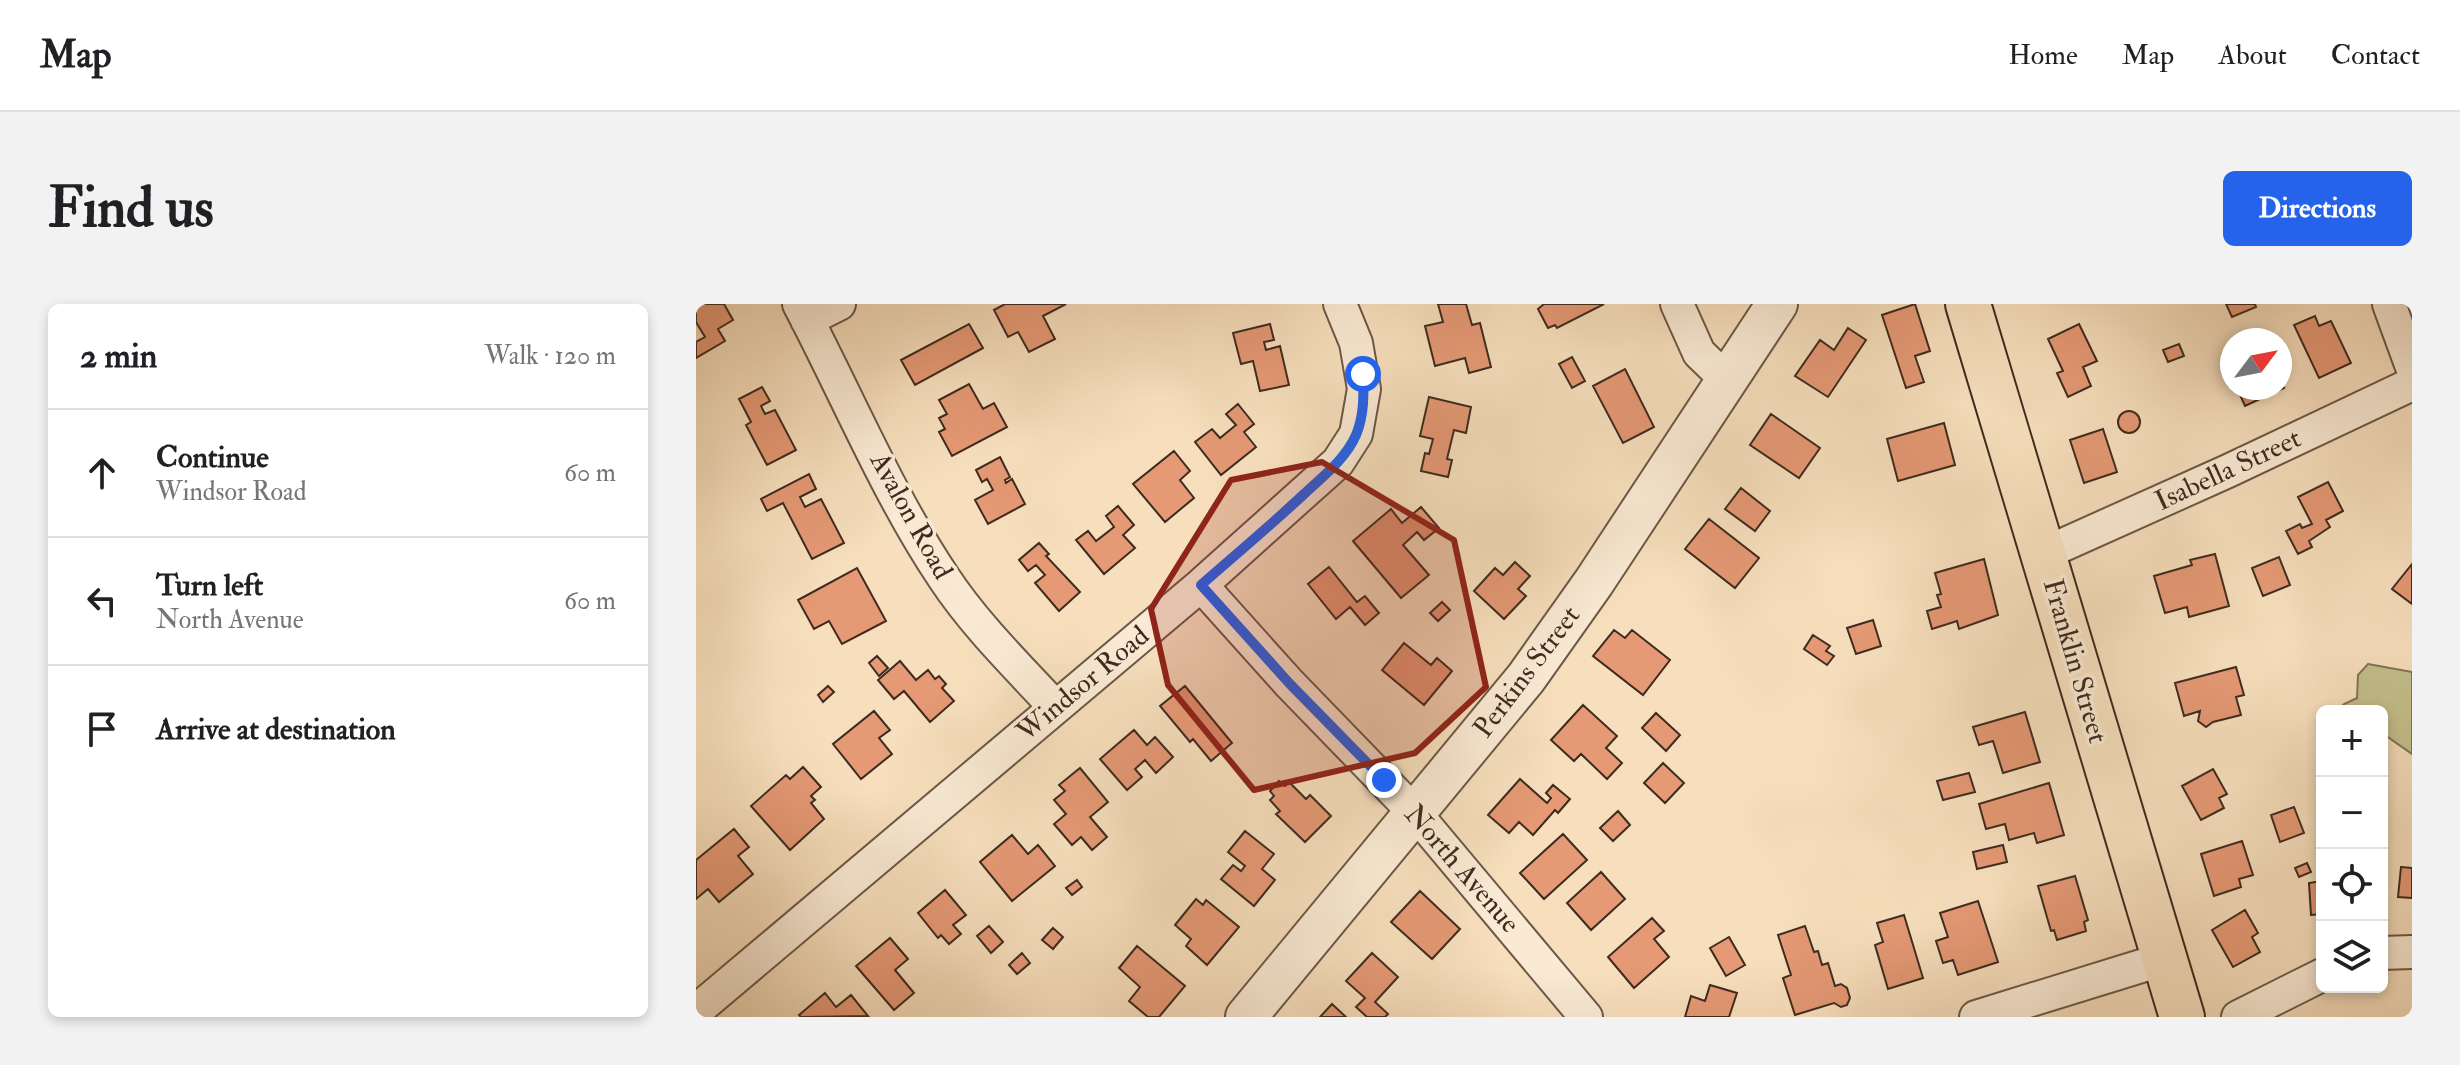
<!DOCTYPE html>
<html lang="en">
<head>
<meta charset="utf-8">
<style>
  body { margin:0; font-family:"IM FELL Double Pica",serif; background:#f2f2f2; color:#202124 }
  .controls { position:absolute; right:24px; bottom:24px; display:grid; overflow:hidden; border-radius:12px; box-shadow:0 4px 12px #0003 }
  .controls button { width:72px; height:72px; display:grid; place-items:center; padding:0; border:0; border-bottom:2px solid #e0e0e0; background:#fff; color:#202124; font:40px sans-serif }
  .compass { position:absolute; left:1524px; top:24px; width:72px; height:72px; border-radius:50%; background:#fff; box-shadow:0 4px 12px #0003; rotate:58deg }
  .stop { position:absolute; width:24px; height:24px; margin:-18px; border:6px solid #2563eb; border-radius:50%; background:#fff }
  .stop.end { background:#2563eb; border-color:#fff; box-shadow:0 2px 8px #0008 }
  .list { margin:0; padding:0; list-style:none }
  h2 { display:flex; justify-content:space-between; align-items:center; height:104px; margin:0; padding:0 32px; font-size:34px }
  h2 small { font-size:26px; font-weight:400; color:#757577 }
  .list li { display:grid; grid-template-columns:52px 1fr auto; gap:24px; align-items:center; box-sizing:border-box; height:128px; padding:0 32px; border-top:2px solid #e0e0e0 }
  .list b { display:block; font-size:30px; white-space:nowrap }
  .list p { margin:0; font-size:26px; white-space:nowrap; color:#757577 }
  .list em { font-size:26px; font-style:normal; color:#757577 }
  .icon { flex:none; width:44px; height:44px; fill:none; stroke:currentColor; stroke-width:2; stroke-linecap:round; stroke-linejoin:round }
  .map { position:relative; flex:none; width:1716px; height:713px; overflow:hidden; border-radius:12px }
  header { display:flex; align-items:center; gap:48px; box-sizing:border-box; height:112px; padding:0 40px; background:#fff; border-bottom:2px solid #e0e0e0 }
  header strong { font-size:38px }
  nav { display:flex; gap:44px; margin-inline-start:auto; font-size:28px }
  .intro { display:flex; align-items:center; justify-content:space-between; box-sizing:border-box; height:192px; padding:0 48px }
  h1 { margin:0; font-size:56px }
  .button { padding:20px 36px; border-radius:12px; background:#2563eb; color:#fff; font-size:28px; font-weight:700 }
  main { display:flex; gap:48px; padding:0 48px }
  aside { flex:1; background:#fff; border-radius:12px; box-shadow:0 4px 12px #0003 }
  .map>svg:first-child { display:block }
  .green { fill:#c4c08c; stroke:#817656; stroke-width:2 }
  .building { fill:#e59975; stroke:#3e2b20; stroke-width:2 }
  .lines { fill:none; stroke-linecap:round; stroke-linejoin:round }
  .minor-casing { stroke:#6c5847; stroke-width:36 }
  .tertiary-casing { stroke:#6c5847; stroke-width:44 }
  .primary-casing { stroke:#3e2b20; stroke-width:48 }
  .minor { stroke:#faead4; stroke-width:32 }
  .tertiary { stroke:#faead4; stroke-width:40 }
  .primary { stroke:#f7dfbd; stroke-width:44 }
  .route { stroke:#2563eb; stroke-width:10 }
  .marked { fill:#8f2418; fill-opacity:0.2; stroke:#8f2418; stroke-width:6; stroke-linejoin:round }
  .labels { text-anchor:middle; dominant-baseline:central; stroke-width:7; stroke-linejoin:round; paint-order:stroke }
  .street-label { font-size:28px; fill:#3e2b20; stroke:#faead4 }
</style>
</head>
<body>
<header>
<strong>Map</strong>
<nav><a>Home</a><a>Map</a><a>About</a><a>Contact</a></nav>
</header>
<div class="intro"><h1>Find us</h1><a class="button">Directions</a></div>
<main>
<aside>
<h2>2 min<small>Walk · 120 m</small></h2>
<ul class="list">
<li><svg class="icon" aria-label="ahead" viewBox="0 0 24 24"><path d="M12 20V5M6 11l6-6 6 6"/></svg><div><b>Continue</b><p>Windsor Road</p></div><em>60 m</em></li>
<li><svg class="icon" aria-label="left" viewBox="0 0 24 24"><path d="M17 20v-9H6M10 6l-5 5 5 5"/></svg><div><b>Turn left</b><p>North Avenue</p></div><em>60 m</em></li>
<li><svg class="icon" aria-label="arrive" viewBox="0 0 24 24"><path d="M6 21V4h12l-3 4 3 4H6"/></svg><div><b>Arrive at destination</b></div></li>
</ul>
</aside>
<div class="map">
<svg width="1716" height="713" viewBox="0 0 1716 713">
  <rect width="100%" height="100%" fill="#f7dfbd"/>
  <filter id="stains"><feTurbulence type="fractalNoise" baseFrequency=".0025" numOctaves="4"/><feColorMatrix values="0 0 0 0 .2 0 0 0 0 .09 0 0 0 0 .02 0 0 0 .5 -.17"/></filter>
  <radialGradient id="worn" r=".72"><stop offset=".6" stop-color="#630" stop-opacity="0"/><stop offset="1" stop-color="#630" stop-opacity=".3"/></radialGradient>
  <path class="green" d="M1672,360l44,8v82l-30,-21v-22l-44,-1 6,-6 13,-6 1,-23z"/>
  <path class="building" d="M0,0h28l9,16 -15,9 7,12 -29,17v-16l9,-5 -9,-15z
    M309,0h61l-23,12 12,23 -26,13 -11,-20 -10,5 -14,-27z
    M742,0h28l6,21 8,-2 11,44 -22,6 -4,-15 -30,8 -10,-40 18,-4z
    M848,0h60l-47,24 -2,-3 -7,3 -10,-19z
    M1219,0l15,47 -15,5 9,26 -18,6 -24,-73z
    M1530,0h29l1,3 -24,10z
    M1619,12l4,10 12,-5 20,42 -32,15 -25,-53z
    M273,20l14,24 -68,37 -14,-25z
    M574,20l4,16 -10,2 2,8 14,-4 9,39 -29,6 -7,-30 -12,3 -8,-31z
    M1383,20l18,37 -14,6 8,19 -23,11 -11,-24 6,-2 -15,-32z
    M1152,24l18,12 -38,57 -33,-21 25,-36 14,10z
    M1483,40l5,12 -16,6 -5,-12z
    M876,53l13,24 -13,7 -13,-24z
    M929,65l29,58 -31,16 -30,-57z
    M1584,75l4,9 -39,18 -8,-18h43z
    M273,80l14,25 11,-6 13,24 -55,29 -13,-24 6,-3 -6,-11 8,-4 -8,-14z
    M66,83l8,14 -9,5 4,8 10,-4 21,40 -29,15 -21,-40 5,-3 -12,-23z
    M733,93l42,10 -5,26 -12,-3 -7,29 5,1 -4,17 -27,-6 4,-18 4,1 4,-15 -13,-3z
    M542,100l16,20 -10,8 12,15 -35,28 -26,-33 17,-13 8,9 16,-13 -10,-11z
    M1422 118a11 11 0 1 1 22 0a11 11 0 1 1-22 0Z
    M1075,110l49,34 -21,30 -49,-33z
    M1248,119l11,42 -57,16 -11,-42z
    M1407,125l14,43 -33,11 -14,-43z
    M478,147l16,20 -10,9 14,18 -29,24 -32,-38z
    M304,153l10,20 -5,3 1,3 6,-4 13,25 -37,20 -13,-24 18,-10 -6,-11 -5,3 -6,-12z
    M113,170l7,15 -16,8 5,10 16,-8 23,44 -32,16 -29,-56 -16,8 -6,-12z
    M1632,178l15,29 -17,9 4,7 -21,14 3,6 -14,7 -12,-23 14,-7 2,4 10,-4 -14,-27z
    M1045,184l29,23 -15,20 -30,-22z
    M422,202l16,19 -11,10 12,13 -31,26 -28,-34 12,-9 8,10 18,-14 -8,-11z
    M725,203l18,21 -15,12 -7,-8 -14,13 26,30 -28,23 -48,-57 38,-32 11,14z
    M1013,215l50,39 -24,30 -50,-39z
    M343,239l10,11 -3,2 34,36 -21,19 -24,-28 10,-8 -9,-10 -8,6 -9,-11z
    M1519,250l14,52 -40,11 -2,-10 -22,6 -11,-37 38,-11 -2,-5z
    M1583,253l11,28 -27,11 -11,-28z
    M1288,255l14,56 -39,14 -2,-8 -25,8 -5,-18 14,-4 -4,-12 4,-1 -6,-21z
    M819,258l15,14 -12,13 8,7 -22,23 -30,-28 21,-23 8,7z
    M1716,260v40l-20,-15z
    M633,263l28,35 8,-6 14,17 -14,12 -15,-18 -14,12 -28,-35z
    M161,264l29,53 -44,23 -13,-23 -15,8 -16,-29z
    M746,298l8,8 -12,11 -8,-8z
    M1177,316l8,26 -25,8 -9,-26z
    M918,326l11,8 7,-8 38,30 -27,35 -50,-39z
    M1117,331l17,11 -4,5 8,5 -7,9 -23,-16z
    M708,339l27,22 6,-7 15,13 -28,34 -42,-35z
    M181,352l11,12 -9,8 -10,-13z
    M204,357l16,19 12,-10 7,9 4,-3 7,8 -4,4 12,13 -24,21 -26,-31 -10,8 -16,-19z
    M1540,363l8,28 -8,2 5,18 -28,7 -7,5 -8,-6 2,-10 -16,5 -9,-33z
    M132,382l6,6 -11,10 -5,-7z
    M489,382l47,57 -21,18 -18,-22 -3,3 -30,-36z
    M887,401l34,31 -11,12 16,15 -15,16 -26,-25 -7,7 -23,-21z
    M178,407l16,19 -11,8 13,16 -31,25 -28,-35z
    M1329,408l15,50 -37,11 -10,-32 -14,4 -6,-18z
    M960,409l24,22 -14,16 -24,-23z
    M438,426l13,15 8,-8 18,20 -17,16 -11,-13 -10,9 7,8 -15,13 -27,-31z
    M967,459l21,20 -19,20 -21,-20z
    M107,463l18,20 -10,9 4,4 -4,3 13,16 -34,31 -39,-44 35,-31 4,4z
    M384,464l28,34 -18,15 17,20 -15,13 -11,-13 -9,8 -18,-21 12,-10 -12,-14 11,-9 -6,-6z
    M1517,465l14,25 -8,4 5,10 -23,12 -19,-34z
    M1273,469l6,19 -32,8 -6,-19z
    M824,475l27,24 4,-5 -5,-5 7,-8 17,14 -12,14 -3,-3 -22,25 -14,-13 -10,11 -21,-18z
    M583,477l6,5 4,-4 17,17 4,-4 21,21 -26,26 -29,-28 4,-3 -10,-11 4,-4 -4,-5z
    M1353,479l15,52 -27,8 -3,-10 -25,7 -4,-16 -19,5 -7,-25z
    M1598,503l10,26 -24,9 -9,-27z
    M922,507l12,14 -17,16 -13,-13z
    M38,525l15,18 -11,9 15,18 -34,28 -11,-13 -12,10v-39z
    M549,527l29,23 -12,15 13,11 -21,26 -33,-27 12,-14 8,6 4,-5 -17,-14z
    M867,530l24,26 -43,39 -24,-26z
    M316,531l16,19 10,-9 17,21 -43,35 -32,-39z
    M1546,537l11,34 -14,4 2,8 -27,9 -13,-42z
    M1307,541l4,17 -30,7 -4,-17z
    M1611,559l4,9 -12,5 -4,-9z
    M1705,563l11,1v30l-14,-1z
    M905,568l24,27 -34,31 -24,-27z
    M1379,572l13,44 -4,2 2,9 -29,9 -3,-10 -3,1 -13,-45z
    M381,576l5,7 -10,8 -6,-7z
    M1626,577v33l-11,1 -2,-32z
    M249,586l21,25 -13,10 8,9 -12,10 -8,-9 -3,3 -20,-25z
    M724,587l40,38 -28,30 -41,-37z
    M500,595l7,6 3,-5 33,27 -32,38 -21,-19 5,-7 -16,-14z
    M1282,597l20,61 -40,13 -5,-15 -10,3 -7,-22 12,-4 -8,-24z
    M1549,606l13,23 -6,4 8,15 -27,15 -21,-37z
    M1208,611l19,63 -35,11 -13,-44 8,-3 -6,-19z
    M956,614l12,13 -10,8 15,18 -35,31 -26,-31z
    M293,622l14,16 -12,11 -14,-17z
    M1109,622l9,26 4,-1 4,14 6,-2 7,23 6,-2 6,4 3,10 -3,7 -6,2 -7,-4 -39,12 -12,-37 8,-3 -13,-40z
    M357,624l10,9 -10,12 -11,-9z
    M1033,633l16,28 -19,11 -16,-28z
    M194,634l18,21 -13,11 19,23 -20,17 -38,-44z
    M441,642l48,40 -26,31h-11l-19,-16 11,-14 -21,-19z
    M326,649l8,10 -13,11 -8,-9z
    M676,649l26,24 -23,25 13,12 -3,3h-18l-11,-10 9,-9 -19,-17z
    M1014,681l27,8 -8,24h-44l6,-21 14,5z
    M129,689l11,14 15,-12 17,21 -67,1 -2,-2z
    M636,700l14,13h-26z"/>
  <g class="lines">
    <defs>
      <path id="minor" d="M103,0c47,89 89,191 145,274 31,47 73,88 111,129
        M981,0l22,49 28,27
        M1693,0l23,63
        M111,16l32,-16
        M1347,250l185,-83 184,-87
        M505,281l88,98 126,130 171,204
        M1686,649l30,-1
        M0,707l505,-426 137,-123 18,-28 8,-45 -8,-46 -16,-39
        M1280,713l188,-58
        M1542,713l84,-42"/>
      <path id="tertiary" d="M550,713l280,-339 68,-96 183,-278"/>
      <path id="primary" d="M1272,0l214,713"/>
    </defs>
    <use href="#minor" class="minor-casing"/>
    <use href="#tertiary" class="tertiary-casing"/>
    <use href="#primary" class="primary-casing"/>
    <use href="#minor" class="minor"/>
    <use href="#tertiary" class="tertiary"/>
    <use href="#primary" class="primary"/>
  </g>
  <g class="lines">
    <path class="route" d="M667,70c1,21 1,42 -7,61 -11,25 -34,42 -53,60 -33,31 -68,60 -102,90l88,98 95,97"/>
  </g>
  <path class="marked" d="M626,158l132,78 32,147 -71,66 -161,37 -86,-105 -17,-76 80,-129z"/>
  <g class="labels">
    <g class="street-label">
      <text transform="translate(1532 166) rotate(-25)">Isabella Street</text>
      <text transform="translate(215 212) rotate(61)">Avalon Road</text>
      <text transform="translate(1379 357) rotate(74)">Franklin Street</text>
      <text transform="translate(831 368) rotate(-53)">Perkins Street</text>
      <text transform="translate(387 380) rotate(-40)">Windsor Road</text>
      <text transform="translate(766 565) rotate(49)">North Avenue</text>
    </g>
  </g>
  <rect width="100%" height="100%" filter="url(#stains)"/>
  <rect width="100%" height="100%" fill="url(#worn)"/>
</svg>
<div class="controls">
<button>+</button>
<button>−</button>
<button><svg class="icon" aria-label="locate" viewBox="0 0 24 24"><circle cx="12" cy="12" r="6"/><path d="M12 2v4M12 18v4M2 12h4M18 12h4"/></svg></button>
<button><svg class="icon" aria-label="layers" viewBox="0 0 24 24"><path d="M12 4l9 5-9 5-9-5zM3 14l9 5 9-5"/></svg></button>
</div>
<svg class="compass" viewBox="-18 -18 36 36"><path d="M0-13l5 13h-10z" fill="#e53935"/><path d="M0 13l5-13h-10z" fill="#757577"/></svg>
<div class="stop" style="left:667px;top:70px"></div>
<div class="stop end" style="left:688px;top:476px"></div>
</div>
</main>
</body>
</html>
